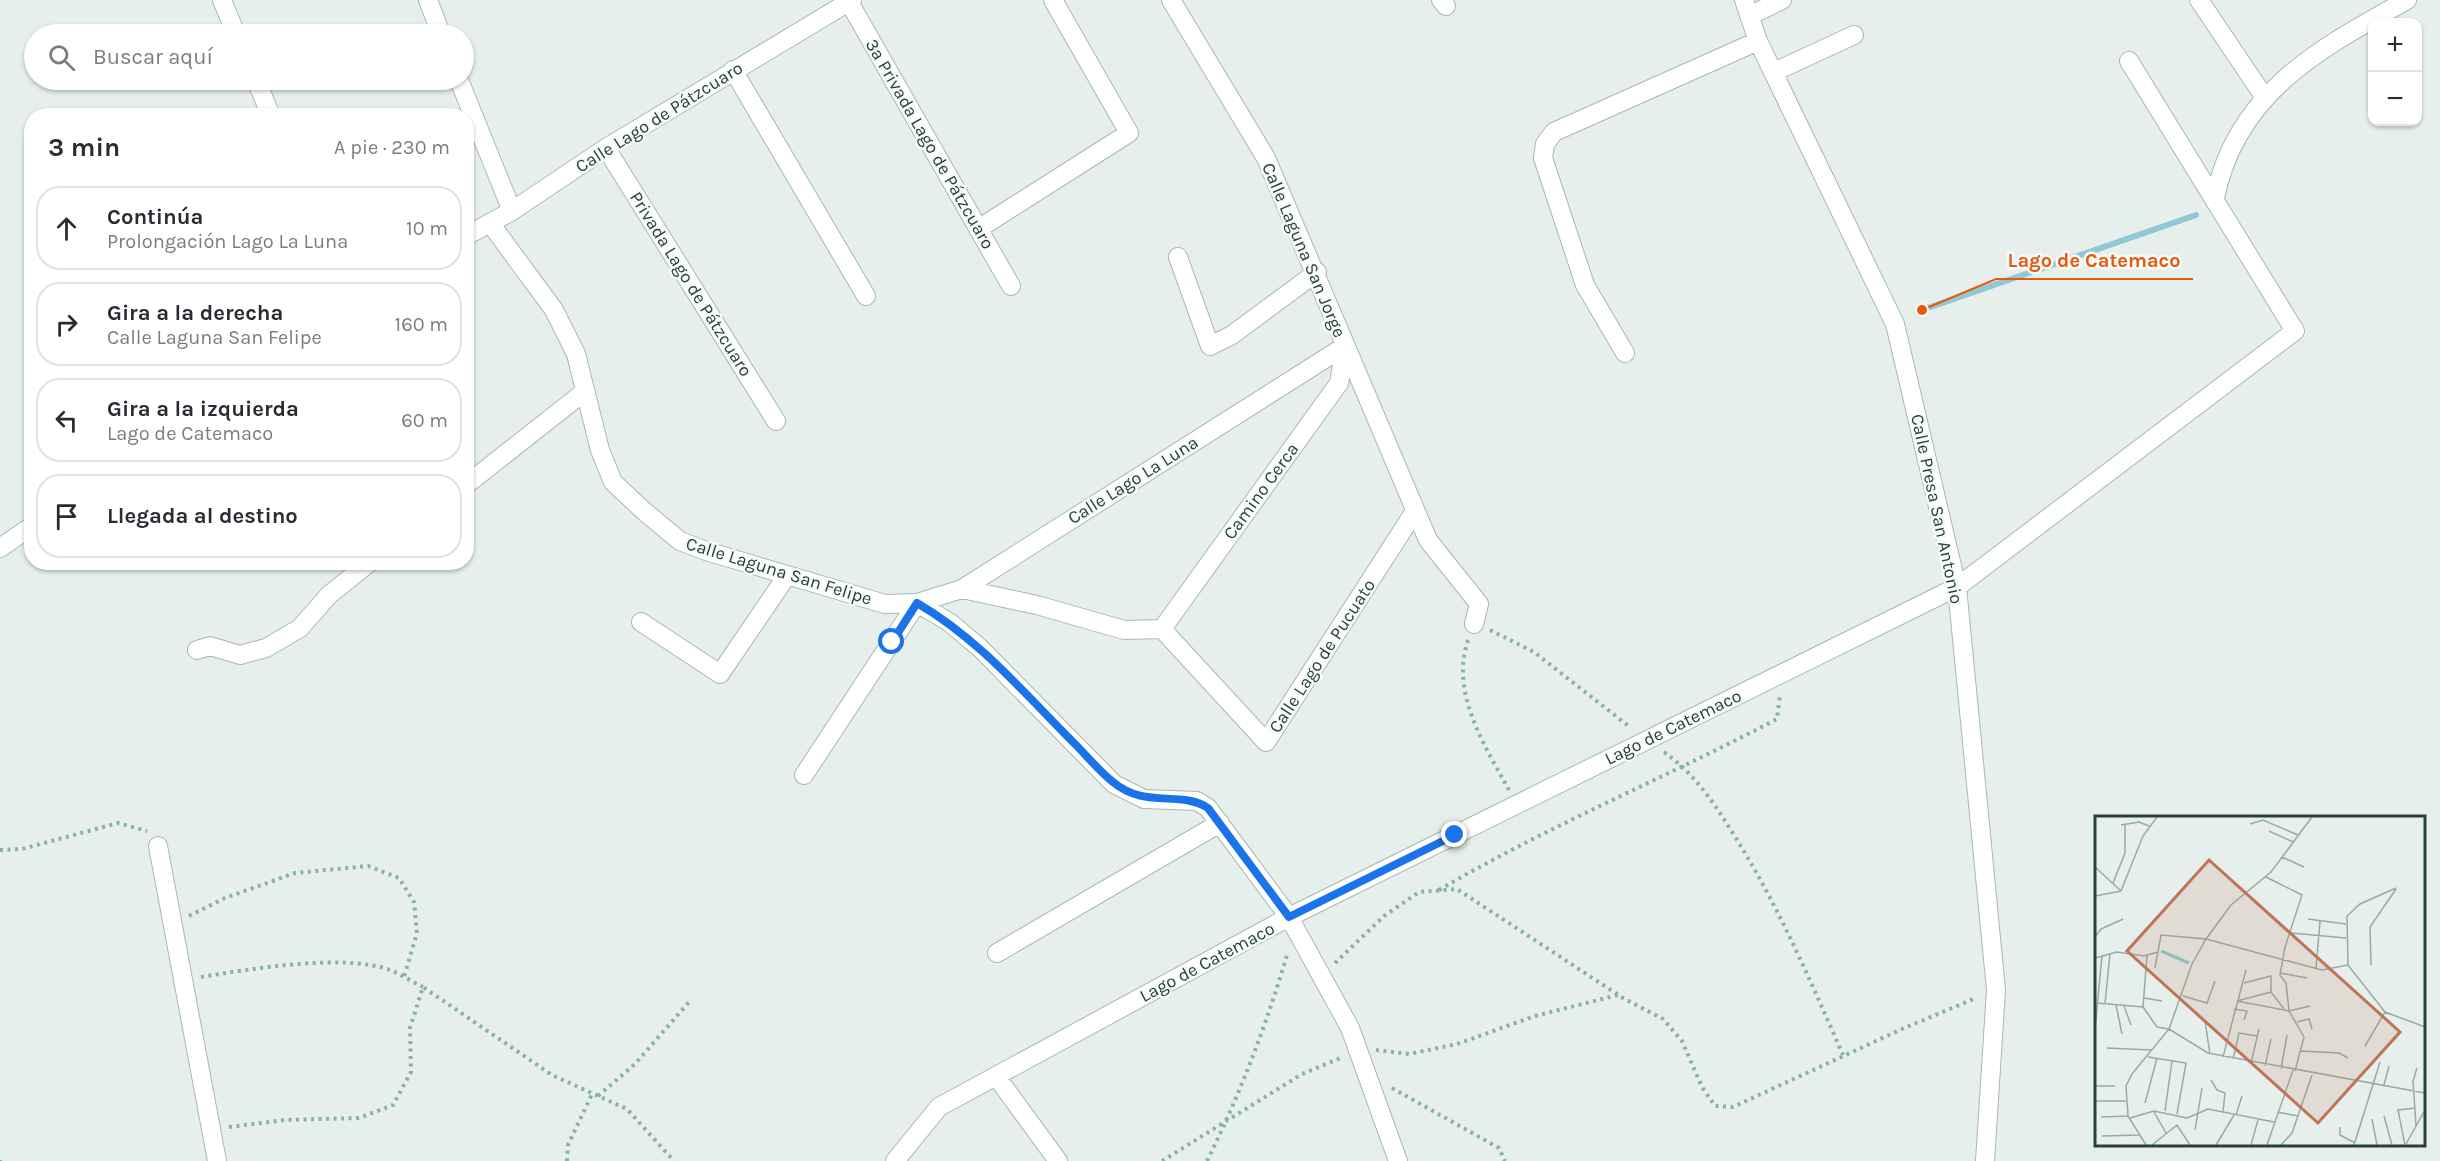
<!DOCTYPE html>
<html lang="es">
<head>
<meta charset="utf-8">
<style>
  body { margin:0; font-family:Karla,sans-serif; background:#f2f2f3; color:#2b2b33 }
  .controls { position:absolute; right:18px; top:18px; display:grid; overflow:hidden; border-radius:12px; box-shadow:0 2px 4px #0004 }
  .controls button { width:54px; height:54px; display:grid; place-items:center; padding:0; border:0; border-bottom:2px solid #e1e1e2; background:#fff; color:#2b2b33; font:30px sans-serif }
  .stop { position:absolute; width:18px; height:18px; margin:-14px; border:4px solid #1a73e8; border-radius:50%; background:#fff }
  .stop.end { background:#1a73e8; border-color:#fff; box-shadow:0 2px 6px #0008 }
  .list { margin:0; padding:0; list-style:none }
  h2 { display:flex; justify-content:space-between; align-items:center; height:78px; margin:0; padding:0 24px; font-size:26px }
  h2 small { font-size:20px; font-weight:400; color:#7c7c81 }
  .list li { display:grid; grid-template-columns:39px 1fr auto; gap:18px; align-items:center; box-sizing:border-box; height:84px; margin:0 12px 12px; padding:0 12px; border:2px solid #e1e1e2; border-radius:24px }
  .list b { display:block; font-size:22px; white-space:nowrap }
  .list p { margin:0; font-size:20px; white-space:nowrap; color:#7c7c81 }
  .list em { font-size:20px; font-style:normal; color:#7c7c81 }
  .icon { flex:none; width:33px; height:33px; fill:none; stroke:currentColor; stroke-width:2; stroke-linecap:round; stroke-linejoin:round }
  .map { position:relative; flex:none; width:2440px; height:1161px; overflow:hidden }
  .search { position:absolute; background:#fff; box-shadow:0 2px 4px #0004; left:24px; top:24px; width:450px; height:66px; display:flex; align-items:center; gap:15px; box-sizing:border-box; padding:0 21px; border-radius:33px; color:#7c7c81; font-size:22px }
  .panel { position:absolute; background:#fff; box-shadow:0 2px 4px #0004; left:24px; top:108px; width:450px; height:462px; border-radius:24px }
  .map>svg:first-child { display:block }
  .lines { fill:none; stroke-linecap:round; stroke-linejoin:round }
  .stream { stroke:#8ec9d4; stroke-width:6 }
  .street-casing { stroke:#a8b8b2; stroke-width:20 }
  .secondary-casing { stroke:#a4bbb3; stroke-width:20 }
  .path { stroke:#86b3a5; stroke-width:4; stroke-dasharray:3 4.5; stroke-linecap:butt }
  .street { stroke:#fff; stroke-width:18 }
  .secondary { stroke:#fff; stroke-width:18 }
  .route { stroke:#1a73e8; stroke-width:8 }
  .labels { text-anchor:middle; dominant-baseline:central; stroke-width:5; stroke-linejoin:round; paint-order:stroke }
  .street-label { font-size:18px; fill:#24423a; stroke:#f7fbf9 }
  .inset-river { fill:none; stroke:#8ec9d4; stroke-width:3 }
  .inset-road { fill:none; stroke:#98aaa4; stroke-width:1.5 }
  .view { fill:#c07456; fill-opacity:0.15; stroke:#c07456; stroke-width:3 }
  .inset-edge { fill:none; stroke:#24423a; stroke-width:3 }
  .leader { fill:none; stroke:#e8590c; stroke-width:2 }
  .callout-dot { fill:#e8590c; stroke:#f7fbf9; stroke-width:2 }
  .callout-label { font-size:20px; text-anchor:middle; font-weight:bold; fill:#e8590c; stroke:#f7fbf9; stroke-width:5; stroke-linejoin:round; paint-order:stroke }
</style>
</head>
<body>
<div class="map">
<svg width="2440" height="1161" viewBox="0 0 2440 1161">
  <rect width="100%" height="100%" fill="#e6efeb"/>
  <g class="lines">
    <path class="stream" d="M1922,310l274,-95"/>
    <defs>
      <path id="street" d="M222,0l14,34
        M428,0l13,34
        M1171,0l95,158 162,382 51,64 -5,20
        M1441,0l5,6
        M1744,0l14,41 137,283 62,263 39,403 -11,171
        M2199,0l66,98
        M849,2l162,284
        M1749,16l33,-16
        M733,70l133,226
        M1774,72l80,-37
        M256,80l15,36
        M459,80l53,131
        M606,148l170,273
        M2215,198c21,-106 106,-150 192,-198
        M490,223l64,87 22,44 24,96 13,32 32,30 35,29 26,10 179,53 32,-1 32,19 31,26 134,136 30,15 53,2 11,7 81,109 61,111 48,133
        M978,229l151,-96 -76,-133
        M1178,257l32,89 22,-11 85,-63
        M1625,353l-40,-68 -42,-127 2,-14 9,-12 204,-91
        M466,485l118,-93
        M962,589l75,16 87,25 38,-1 104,113 149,-231
        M641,622l79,52 66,-97
        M1162,629l177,-246 6,-37
        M197,650l13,-4 30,9 26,-7 34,-20 29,-33 41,-33
        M804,775l113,-172 45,-14 383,-243
        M158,846l59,315
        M997,953l223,-130
        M996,1076l62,85
        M895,1161l44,-54 350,-190 668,-330 338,-256 -166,-270"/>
      <path id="secondary" d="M466,236l46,-25 94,-63 246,-148
        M0,548l32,-22"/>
    </defs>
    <use href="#street" class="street-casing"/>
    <use href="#secondary" class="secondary-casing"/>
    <path class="path" d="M1490,630l44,22 97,76
      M1468,640c-18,52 16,105 41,150
      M1664,752c31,22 50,51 70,83 44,70 76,145 109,220
      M0,850l22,-1 96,-26 29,8
      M1439,890c109,-64 226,-112 338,-171l3,-24
      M189,916l36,-18 70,-25 73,-7 31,12 15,24 3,31 -13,44
      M1335,963l49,-47 35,-24 38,-3 166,109 40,21 19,22 20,46 13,19 18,1 169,-78 74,-31
      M201,977c50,-8 142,-24 189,-7 11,4 22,12 33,17
      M1376,1050l33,4 48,-10 78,-28 83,-21
      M1392,1088l107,60 6,13
      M598,1096l37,-32 54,-62
      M229,1127l56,-7 74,-2 34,-13 18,-33 -1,-44 13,-41 129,88 75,34 47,52
      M0,1160v1
      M567,1161l1,-16 24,-51
      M1162,1161l140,-87 41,-17
      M1207,1161c33,-67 59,-135 80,-206"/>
    <use href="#street" class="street"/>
    <use href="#secondary" class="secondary"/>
  </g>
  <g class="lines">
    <path class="route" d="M892,642l25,-39c62,36 107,90 157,140 13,13 25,28 39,39 32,27 67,8 95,26l81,109 166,-82"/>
  </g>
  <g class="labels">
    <g class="street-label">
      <text transform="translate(659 117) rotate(-32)">Calle Lago de Pátzcuaro</text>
      <text transform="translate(930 144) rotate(60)">3a Privada Lago de Pátzcuaro</text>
      <text transform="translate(1304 250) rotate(67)">Calle Laguna San Jorge</text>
      <text transform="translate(691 284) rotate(58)">Privada Lago de Pátzcuaro</text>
      <text transform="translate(1133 480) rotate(-32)">Calle Lago La Luna</text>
      <text transform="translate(1261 491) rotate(-54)">Camino Cerca</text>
      <text transform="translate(1937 509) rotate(78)">Calle Presa San Antonio</text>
      <text transform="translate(779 571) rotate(17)">Calle Laguna San Felipe</text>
      <text transform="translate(1322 656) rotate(-57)">Calle Lago de Pucuato</text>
      <text transform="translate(1673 727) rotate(-26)">Lago de Catemaco</text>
      <text transform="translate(1207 962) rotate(-28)">Lago de Catemaco</text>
    </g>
  </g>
  <g transform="translate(2095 816)">
    <rect width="330" height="330" fill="#e6efeb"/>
    <path class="inset-river" d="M66,135l28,12"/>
    <path class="inset-road" d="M155,8l13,-4 35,15M26,9l18,-3 10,4M174,15l24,11M187,41l22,10M0,51l26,24M171,61l36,18 -17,52 -5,28 6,8 3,28 15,26 -9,34M18,67l12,-30v-29M26,75l22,-55 14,-19M0,80l26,-5M213,103l38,5M196,117l55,5M0,121l6,-8 22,-10M0,142l22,-6 27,4 14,-4M253,149l-1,-49 13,-12 36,-16M276,149l-1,-38 26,-38M60,152l6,-33 45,4 116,31 26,-5 37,47 40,15M221,153l4,-48M185,157l27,5M149,167l27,-7v16l13,17M88,180l24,7 8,-22M49,182l18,3M142,185l52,10 21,-5M142,185l34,-9M2,187l46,4M10,188l5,-51M21,189l6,29M29,190l7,19M48,191l14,20 12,2 39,24 217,40M48,191l4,-51M139,193l13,2 -3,9M110,205l5,33M202,206l12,-3 3,10M0,213l7,-74M270,230l20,-34M12,232l45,2M205,235l39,2 9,5M53,241l38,6 -9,51M128,241l23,-87M138,243l6,-26 18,3M156,247l8,-34M170,250l6,-27M186,253l6,-34M116,264l6,10 8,3 -2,19M289,269l5,-19M0,270h20M0,285h31M50,287l12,-45M70,295l7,-50M59,296l12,21M182,296l21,4M141,299l6,-19M289,300l8,29M6,301l27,-1M35,302l24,-7 33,7M92,302l21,-9 66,13M277,303l5,26M321,310l-3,-45 4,-13M245,311v8l15,8M100,314l7,-42M7,320l37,-1M311,328l19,-34M51,329l-18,-29 -2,-30 6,-12 37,-45 23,-65 14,-25 25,-34 40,-33 41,-55M57,329l25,-20 13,20M121,329l18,-30M156,329l7,-25M172,329l26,-75M186,329l11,-12 20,-58M259,329l26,-83M310,329l-7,-35 17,-2"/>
    <path class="view" d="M114,44l191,172 -82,91 -191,-172z"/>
    <rect width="330" height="330" class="inset-edge"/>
  </g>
  <path class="leader" d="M1922 310L1996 279H2193"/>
  <circle class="callout-dot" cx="1922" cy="310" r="6"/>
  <g class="callout-label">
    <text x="2094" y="267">Lago de Catemaco</text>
  </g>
</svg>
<div class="controls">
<button>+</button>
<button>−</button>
</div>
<div class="stop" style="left:892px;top:642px"></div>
<div class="stop end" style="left:1455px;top:835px"></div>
<div class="search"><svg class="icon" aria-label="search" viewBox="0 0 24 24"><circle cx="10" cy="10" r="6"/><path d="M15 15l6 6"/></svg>Buscar aquí</div>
<section class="panel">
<h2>3 min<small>A pie · 230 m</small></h2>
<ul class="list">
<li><svg class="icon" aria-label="ahead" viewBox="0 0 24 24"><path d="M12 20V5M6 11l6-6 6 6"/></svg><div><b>Continúa</b><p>Prolongación Lago La Luna</p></div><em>10 m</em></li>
<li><svg class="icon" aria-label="right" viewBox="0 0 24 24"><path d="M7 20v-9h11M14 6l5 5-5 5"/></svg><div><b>Gira a la derecha</b><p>Calle Laguna San Felipe</p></div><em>160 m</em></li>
<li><svg class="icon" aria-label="left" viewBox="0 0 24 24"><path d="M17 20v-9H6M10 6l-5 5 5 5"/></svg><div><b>Gira a la izquierda</b><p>Lago de Catemaco</p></div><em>60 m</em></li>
<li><svg class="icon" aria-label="arrive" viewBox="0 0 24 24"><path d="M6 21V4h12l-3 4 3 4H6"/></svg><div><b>Llegada al destino</b></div></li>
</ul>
</section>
</div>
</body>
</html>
